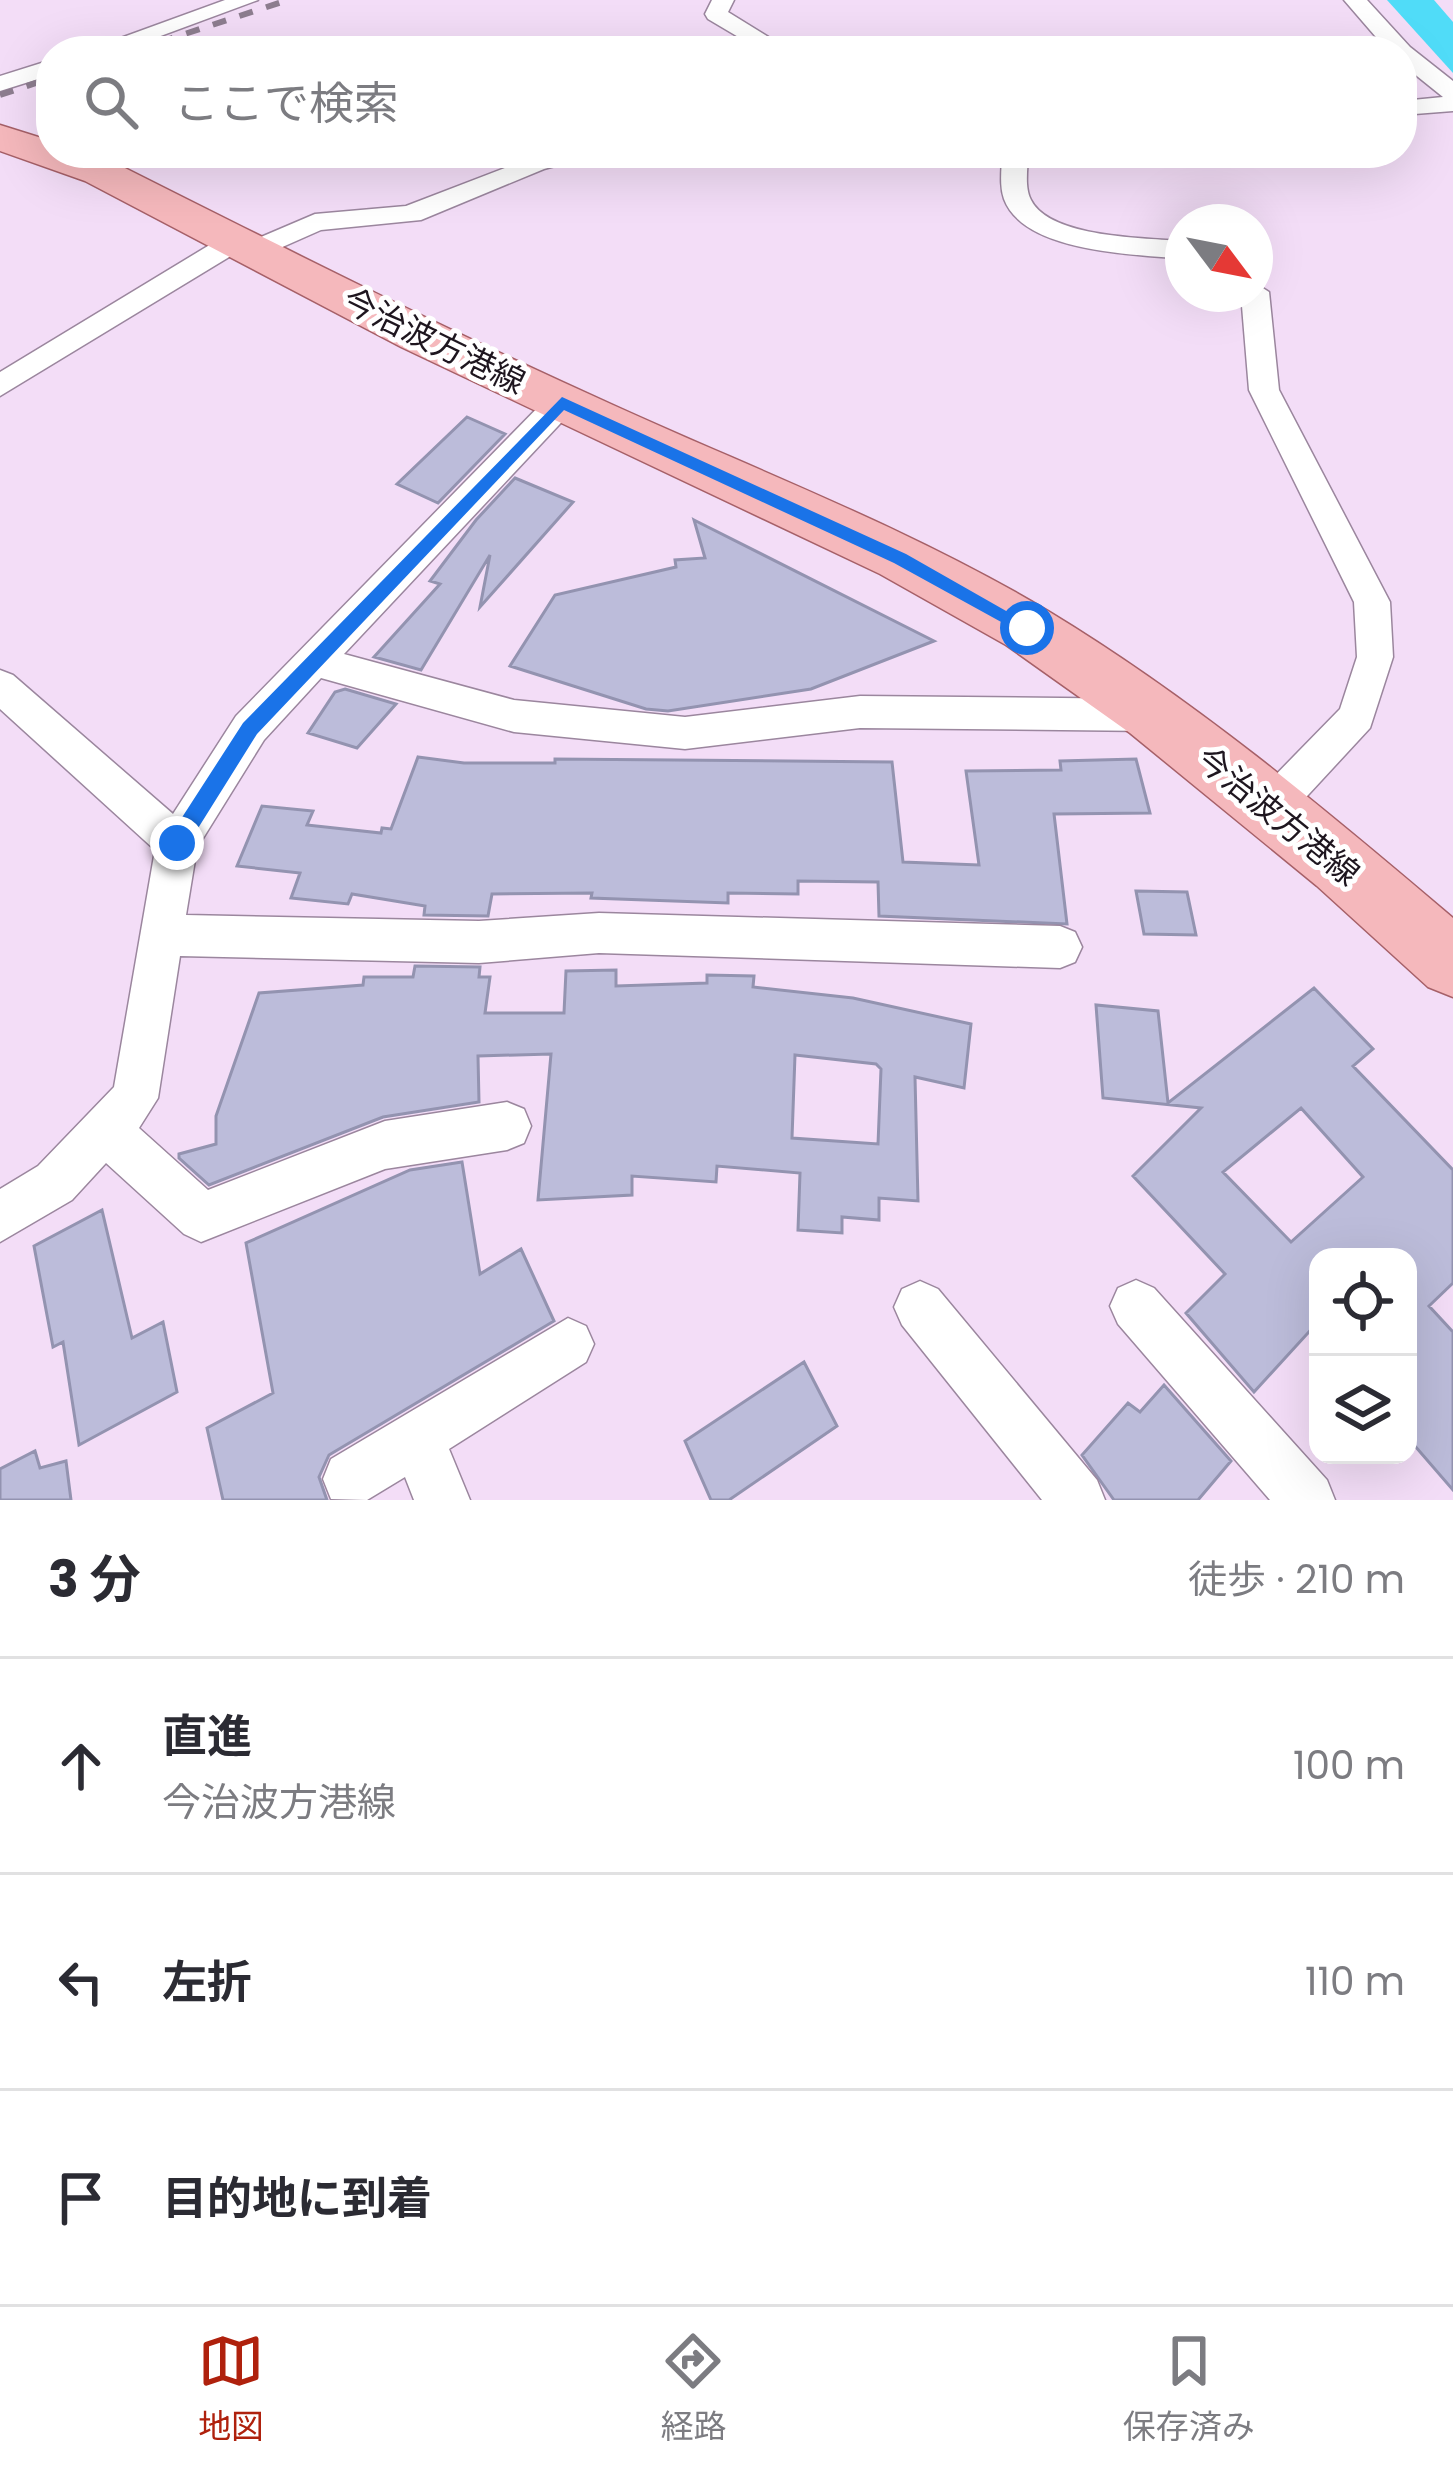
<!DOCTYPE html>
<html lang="ja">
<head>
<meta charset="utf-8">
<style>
  body { margin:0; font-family:Poppins,"Noto Sans JP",sans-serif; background:#f2f2f3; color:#2b2b33 }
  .controls { position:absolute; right:36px; bottom:36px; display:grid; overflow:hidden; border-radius:24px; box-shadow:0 12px 48px #0002 }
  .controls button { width:108px; height:108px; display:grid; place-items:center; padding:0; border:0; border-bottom:3px solid #e1e1e2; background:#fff; color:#2b2b33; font:60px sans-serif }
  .compass { position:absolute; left:1165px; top:204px; width:108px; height:108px; border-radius:50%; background:#fff; box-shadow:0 12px 48px #0002; rotate:122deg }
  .stop { position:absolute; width:36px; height:36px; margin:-27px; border:9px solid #1a73e8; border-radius:50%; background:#fff }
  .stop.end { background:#1a73e8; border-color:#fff; box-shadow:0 3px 12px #0008 }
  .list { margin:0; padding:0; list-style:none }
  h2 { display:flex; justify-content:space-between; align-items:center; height:156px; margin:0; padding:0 48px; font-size:51px }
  h2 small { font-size:39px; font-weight:400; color:#7c7c81 }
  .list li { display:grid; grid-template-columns:78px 1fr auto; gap:36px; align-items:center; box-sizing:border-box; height:216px; padding:0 48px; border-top:3px solid #e1e1e2 }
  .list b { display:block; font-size:45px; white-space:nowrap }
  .list p { margin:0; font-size:39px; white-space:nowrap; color:#7c7c81 }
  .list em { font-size:39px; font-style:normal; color:#7c7c81 }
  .icon { flex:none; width:66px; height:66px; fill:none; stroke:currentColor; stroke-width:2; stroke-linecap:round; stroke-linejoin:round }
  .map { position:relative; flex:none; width:1453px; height:1500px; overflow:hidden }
  .search { position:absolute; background:#fff; box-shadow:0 12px 48px #0002; left:36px; right:36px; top:36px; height:132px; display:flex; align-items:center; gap:30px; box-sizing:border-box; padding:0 42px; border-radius:48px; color:#7c7c81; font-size:45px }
  .sheet { height:804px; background:#fff }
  nav { display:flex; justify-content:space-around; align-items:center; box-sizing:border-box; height:168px; border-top:3px solid #e1e1e2; background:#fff; font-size:33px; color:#7c7c81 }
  nav a { display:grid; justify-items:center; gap:6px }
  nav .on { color:#af210d }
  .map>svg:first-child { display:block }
  .water { fill:#50dcf8 }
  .building { fill:#bcbcda; stroke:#9393b0; stroke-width:3; fill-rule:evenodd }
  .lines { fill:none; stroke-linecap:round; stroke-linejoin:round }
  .street-casing { stroke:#9b869e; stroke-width:3 }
  .primary-casing { stroke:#a66068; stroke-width:3 }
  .street { fill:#fff; fill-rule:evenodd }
  .primary { fill:#f5b8bc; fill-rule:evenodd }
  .rail { stroke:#8d7d8f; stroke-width:6; stroke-dasharray:14 14; stroke-linecap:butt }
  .route { fill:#1a73e8 }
  .labels { text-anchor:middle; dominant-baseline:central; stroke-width:10; stroke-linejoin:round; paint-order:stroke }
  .street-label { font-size:33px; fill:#1e161f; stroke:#fff }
</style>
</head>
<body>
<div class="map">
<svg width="1453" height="1500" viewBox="0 0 1453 1500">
  <rect width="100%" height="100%" fill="#f3ddf7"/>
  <path class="water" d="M1387,0h47l19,22v51z"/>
  <path class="building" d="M467,417l38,17 -67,69 -41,-19z
    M515,478l58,24 -93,105 10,-52 -69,115 -47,-13 66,-73 -10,-3 46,-61z
    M694,520l240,121 -123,48 -143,22 -22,-2 -136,-43 45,-71 121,-28 -1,-7 30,-2z
    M345,689l51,15 -39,44 -49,-15 27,-41z
    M418,757l46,6h91v-4l337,3 11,100 76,3 -13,-94 95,-1 -1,-9 76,-2 14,54 -96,1 13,110 -188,-8 -1,-34 -80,-1v13l-70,-1v10l-137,-5 1,-5 -100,1 -4,22 -64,-1 1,-9 -73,-12 -4,10 -57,-6 9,-25 -63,-7 25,-60 51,5 -6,14 74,8 1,-5 9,1z
    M1136,891l51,1 9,43 -52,-1z
    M415,966l65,1 -1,10h11l-5,36h79l2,-42 50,-1v16l91,-3v-8l47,1 -1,11 100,11 118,26 -7,64 -49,-11 3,124 -39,-3v22l-37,-3v16l-44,-3 2,-57 -83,-7 -1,16 -84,-6v19l-94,5 13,-146 -73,2 1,46 -96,15 -174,68 -30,-27v-4l37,-10v-28l43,-123 104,-8 1,-8h49zM795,1055l81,9 5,5 -3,75 -86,-6z
    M1314,988l59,61 -20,17 100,104v113l-24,23 24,26v158l-45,-52v-181h-90v65l-64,70 -68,-79 39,-39 -92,-98 68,-68 -98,-10 -7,-93 62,6 10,92zM1301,1108l62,69 -72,65 -68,-70z
    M462,1162l18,112 41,-25 33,72 -225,134 -10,22 8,23h-104l-16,-72 66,-35 -27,-150 164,-73z
    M102,1210l30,128 31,-16 14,70 -98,53 -16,-103 -10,5 -19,-101z
    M804,1362l33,64 -108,74h-18l-26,-59z
    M1164,1385l67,76 -33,39h-84l-32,-45 46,-52 12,9z
    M35,1451l5,17 26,-7 5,39h-71v-31z"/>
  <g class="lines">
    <defs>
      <path id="street" d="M225,0h33l-138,51h-35z
        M712,0h22l-6,12 63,39h-29l-54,-32 -3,-5z
        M1344,0h23l43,47 43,34v30l-51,4v-14l41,-4 -41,-33v-13h-14z
        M51,60v15l-51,16v-15z
        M544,153h45l-4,5 -41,11 -123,51 -100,10 -68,30 -14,-9 -239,145v-24l226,-137h20l3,7 66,-28 91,-8z
        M1002,153h26c0,14 -4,34 3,47 19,38 115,38 152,41v18c-47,-5 -159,-6 -179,-60 -5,-14 -2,-31 -2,-46z
        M1255,283l14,9 10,98 111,212 3,55 -23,71 -86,93 -14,5 -14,-5 -6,-13 6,-13 84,-86 17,-52 -3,-55 -105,-212 -8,-96h14z
        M562,391l11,3 5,8 -5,8 -229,244 170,46 171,17 175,-21 292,3 14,5 5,11 -5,11 -14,5 -292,-3 -175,21 -171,-17 -193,-54 -57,62 -67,108 -11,67 293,6 120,-8 461,13 15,6 7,15 -7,15 -15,6 -461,-15 -120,10 -299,-7 -22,142 -19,30 69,62 177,-69 122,-19 17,7 7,17 -7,17 -17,7 -122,19 -184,73 -17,-8 -78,-71 -34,37 -72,42v-53l38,-23 76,-79 41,-237 -155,-141v-39l13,5 160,139 63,-98 315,-322z
        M1136,1280l18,8 173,192 8,20h-65l-152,-176 -8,-18 8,-18z
        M920,1281l18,8 159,191 8,20h-63l-140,-175 -8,-18 8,-18z
        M568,1318l18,8 8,18 -8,18 -137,87 21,51h-56l-9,-23 -38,23 -36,-1 -8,-20 8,-20z"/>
      <path id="primary" d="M0,125l51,16v12h35l29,10c165,83 329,166 498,242 145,66 298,124 435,206 144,87 277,198 405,307v79l-25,-10 -111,-101 -187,-153 -124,-88 -126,-71 -479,-227 -316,-166 -85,-30z"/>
    </defs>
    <use href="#street" class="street-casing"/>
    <use href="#primary" class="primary-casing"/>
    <use href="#street" class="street"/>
    <use href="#primary" class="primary"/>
    <path class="rail" d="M133,51l155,-51
      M0,95l51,-17"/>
  </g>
  <path class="route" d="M562,397l344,157 130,74 -9,7 -6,-2 -127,-70 -330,-153 -307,324 -72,115h-15v-13l73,-113z"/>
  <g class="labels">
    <g class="street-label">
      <text transform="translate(434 341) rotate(26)">今治波方港線</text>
      <text transform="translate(1278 816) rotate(39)">今治波方港線</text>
    </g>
  </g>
</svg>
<div class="controls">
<button><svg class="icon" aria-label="locate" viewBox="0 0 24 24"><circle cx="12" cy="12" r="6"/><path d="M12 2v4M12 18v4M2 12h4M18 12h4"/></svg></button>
<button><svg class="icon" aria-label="layers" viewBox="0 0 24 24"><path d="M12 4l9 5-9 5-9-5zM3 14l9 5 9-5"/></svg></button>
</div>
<svg class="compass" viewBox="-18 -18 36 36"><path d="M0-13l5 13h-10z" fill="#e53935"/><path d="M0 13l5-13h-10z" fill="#7c7c81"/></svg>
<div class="stop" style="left:1027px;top:628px"></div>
<div class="stop end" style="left:177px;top:843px"></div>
<div class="search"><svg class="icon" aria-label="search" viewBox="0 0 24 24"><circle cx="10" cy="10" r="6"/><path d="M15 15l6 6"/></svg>ここで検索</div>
</div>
<section class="sheet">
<h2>3 分<small>徒歩 · 210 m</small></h2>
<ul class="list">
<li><svg class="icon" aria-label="ahead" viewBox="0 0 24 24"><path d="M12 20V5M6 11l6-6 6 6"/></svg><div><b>直進</b><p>今治波方港線</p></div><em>100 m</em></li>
<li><svg class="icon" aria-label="left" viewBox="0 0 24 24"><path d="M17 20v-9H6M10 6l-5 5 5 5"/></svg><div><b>左折</b></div><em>110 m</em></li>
<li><svg class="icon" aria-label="arrive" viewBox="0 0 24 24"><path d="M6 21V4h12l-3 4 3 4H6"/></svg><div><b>目的地に到着</b></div></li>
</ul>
</section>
<nav>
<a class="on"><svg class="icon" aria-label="map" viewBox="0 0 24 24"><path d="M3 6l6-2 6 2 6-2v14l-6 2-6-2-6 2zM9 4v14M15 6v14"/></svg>地図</a>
<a><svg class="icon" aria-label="directions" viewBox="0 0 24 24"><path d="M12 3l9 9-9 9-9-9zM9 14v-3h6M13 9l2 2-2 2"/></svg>経路</a>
<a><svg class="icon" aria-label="saved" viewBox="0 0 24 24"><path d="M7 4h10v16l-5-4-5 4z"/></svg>保存済み</a>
</nav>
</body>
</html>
